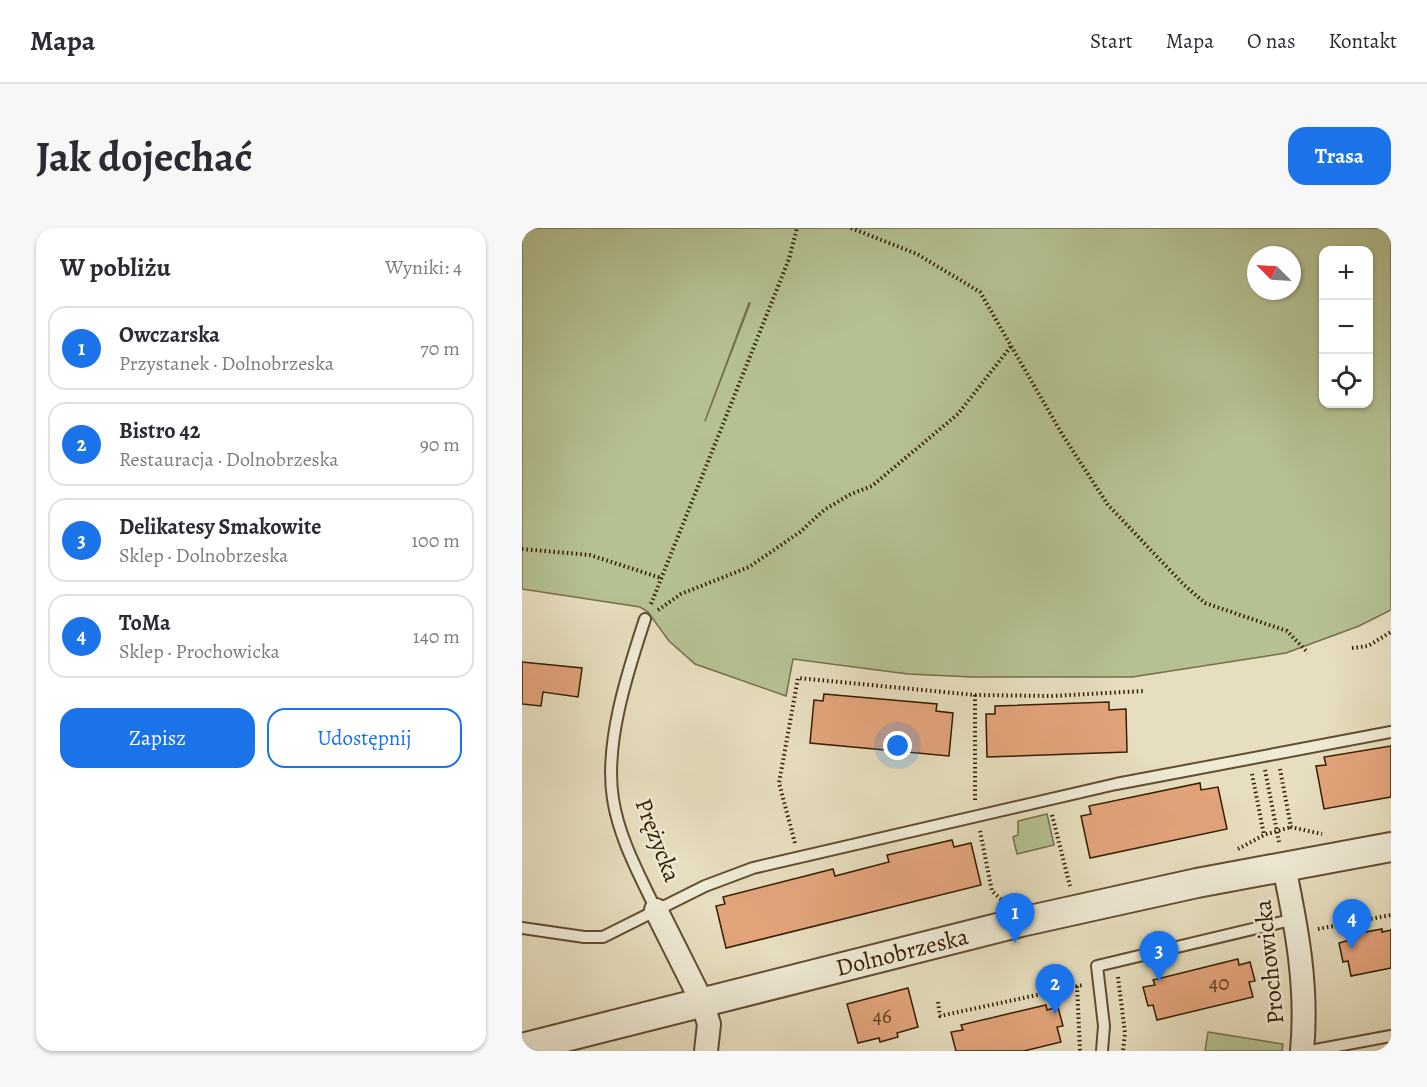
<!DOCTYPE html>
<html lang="pl">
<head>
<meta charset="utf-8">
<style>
  body { margin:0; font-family:Alegreya,serif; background:#f7f7f7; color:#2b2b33 }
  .controls { position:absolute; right:18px; top:18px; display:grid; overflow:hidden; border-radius:12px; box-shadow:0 2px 4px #0004 }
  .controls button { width:54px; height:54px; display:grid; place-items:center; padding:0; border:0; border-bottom:2px solid #e1e1e2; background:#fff; color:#2b2b33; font:30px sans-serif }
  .compass { position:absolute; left:725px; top:18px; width:54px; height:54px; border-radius:50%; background:#fff; box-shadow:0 2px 4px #0004; rotate:294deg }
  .you { position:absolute; left:376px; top:518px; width:21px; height:21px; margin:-15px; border:4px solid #fff; border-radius:50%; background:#1a73e8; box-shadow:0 0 0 9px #1a73e833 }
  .badge { display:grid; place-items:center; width:39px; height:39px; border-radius:50%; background:#1a73e8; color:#fff; font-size:20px; font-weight:700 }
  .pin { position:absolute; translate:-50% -50px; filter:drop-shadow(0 2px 3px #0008) }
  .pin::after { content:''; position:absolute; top:32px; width:21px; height:18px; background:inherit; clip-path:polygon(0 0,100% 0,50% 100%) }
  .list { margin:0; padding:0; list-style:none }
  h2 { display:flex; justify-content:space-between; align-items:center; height:78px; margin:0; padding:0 24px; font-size:26px }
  h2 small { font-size:20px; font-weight:400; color:#7c7c81 }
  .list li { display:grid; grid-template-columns:39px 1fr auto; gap:18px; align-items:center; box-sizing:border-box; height:84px; margin:0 12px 12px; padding:0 12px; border:2px solid #e1e1e2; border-radius:18px }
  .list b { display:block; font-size:22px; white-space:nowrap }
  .list p { margin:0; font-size:20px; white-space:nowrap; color:#7c7c81 }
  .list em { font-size:20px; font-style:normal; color:#7c7c81 }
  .actions { display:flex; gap:12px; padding:18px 24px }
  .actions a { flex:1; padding:14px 0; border:2px solid #1a73e8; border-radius:18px; text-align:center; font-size:21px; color:#1a73e8 }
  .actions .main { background:#1a73e8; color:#fff }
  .icon { flex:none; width:33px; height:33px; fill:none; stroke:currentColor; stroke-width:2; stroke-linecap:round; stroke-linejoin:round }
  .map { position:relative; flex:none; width:869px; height:823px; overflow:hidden; border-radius:18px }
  header { display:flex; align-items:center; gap:36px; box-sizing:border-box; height:84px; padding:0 30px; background:#fff; border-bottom:2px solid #e1e1e2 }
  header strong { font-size:28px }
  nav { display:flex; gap:33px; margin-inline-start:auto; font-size:21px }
  .intro { display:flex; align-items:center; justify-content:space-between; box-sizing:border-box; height:144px; padding:0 36px }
  h1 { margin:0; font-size:42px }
  .button { padding:15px 27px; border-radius:18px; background:#1a73e8; color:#fff; font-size:21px; font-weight:700 }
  main { display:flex; gap:36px; padding:0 36px }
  aside { flex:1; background:#fff; border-radius:18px; box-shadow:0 2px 4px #0004 }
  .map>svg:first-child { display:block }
  .green { fill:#b5c192; stroke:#756f49; stroke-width:1.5; fill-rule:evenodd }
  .building { fill:#e3a47c; stroke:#351d00; stroke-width:1.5 }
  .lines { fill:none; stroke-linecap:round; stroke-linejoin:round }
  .service-casing { stroke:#624d30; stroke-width:14 }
  .minor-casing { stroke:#624d30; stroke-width:26 }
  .tertiary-casing { stroke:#624d30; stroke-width:32 }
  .path { stroke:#351d00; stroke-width:4; stroke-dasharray:1.5 3; stroke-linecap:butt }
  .service { stroke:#efead5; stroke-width:10 }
  .minor { stroke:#efead5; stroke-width:22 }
  .tertiary { stroke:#efead5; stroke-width:28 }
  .labels { text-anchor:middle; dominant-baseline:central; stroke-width:5; stroke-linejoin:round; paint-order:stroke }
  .number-label { font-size:21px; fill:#603f1f }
  .street-label { font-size:24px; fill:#351d00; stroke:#efead5 }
</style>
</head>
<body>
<header>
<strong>Mapa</strong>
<nav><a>Start</a><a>Mapa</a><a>O nas</a><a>Kontakt</a></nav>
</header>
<div class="intro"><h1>Jak dojechać</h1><a class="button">Trasa</a></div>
<main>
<aside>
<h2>W pobliżu<small>Wyniki: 4</small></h2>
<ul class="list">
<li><span class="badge">1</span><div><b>Owczarska</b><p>Przystanek · Dolnobrzeska</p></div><em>70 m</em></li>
<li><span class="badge">2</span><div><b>Bistro 42</b><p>Restauracja · Dolnobrzeska</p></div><em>90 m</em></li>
<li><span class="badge">3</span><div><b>Delikatesy Smakowite</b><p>Sklep · Dolnobrzeska</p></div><em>100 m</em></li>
<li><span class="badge">4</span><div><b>ToMa</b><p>Sklep · Prochowicka</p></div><em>140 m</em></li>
</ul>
<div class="actions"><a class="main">Zapisz</a><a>Udostępnij</a></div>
</aside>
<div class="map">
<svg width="869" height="823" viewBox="0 0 869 823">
  <rect width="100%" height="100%" fill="#e7debf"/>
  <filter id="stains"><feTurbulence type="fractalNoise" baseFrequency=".00333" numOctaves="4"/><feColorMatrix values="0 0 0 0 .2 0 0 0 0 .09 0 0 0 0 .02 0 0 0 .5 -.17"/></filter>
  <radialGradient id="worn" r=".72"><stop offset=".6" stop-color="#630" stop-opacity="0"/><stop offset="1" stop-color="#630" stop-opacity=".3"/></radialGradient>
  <path class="green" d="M0,0h869v382l-32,16 -73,27 -154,24h-159l-65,-3 -115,-15 -7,37 -91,-32 -26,-23 -21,-29 -8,-5 -118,-18zM802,22h44v154h-44zM734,27h36v36h-36zM227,75h1l-45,118z
    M525,586l7,31 -37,9 -4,-17 5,-2v-14z
    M686,804l75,12 -1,7h-77z"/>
  <path class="building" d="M0,434l60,6 -4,29 -35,-5 -2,14 -19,-2z
    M302,466l113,10 -1,7 17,2 -4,43 -139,-13 4,-43 9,1z
    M587,474v8l17,-1 1,43 -140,5 -1,-43h9v-8z
    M869,518v51l-67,12 -8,-43 10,-1 -2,-8z
    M678,555l1,7 17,-3 9,42 -137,29 -9,-42 10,-2 -2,-8z
    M430,612l2,7 17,-4 10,42 -255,63 -10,-42 9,-2 -2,-7 110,-28 2,7 54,-14 -2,-7z
    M860,701v3l9,-2v38l-40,8 -3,-15 -5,1 -4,-19 11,-3 -1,-5z
    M716,731l1,6 11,-3 5,19 -6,1 4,15 -96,23 -4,-15 -5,1 -5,-19 12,-2 -2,-5z
    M386,760l10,39 -21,6 1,4 -18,5 -1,-4 -21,5 -11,-39z
    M524,777l1,5 11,-3 5,19 -6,1 4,15 -37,9h-68l-5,-19 12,-2 -2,-5z"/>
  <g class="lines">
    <defs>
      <path id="service" d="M123,391c-17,52 -41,124 -32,180 6,39 26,75 43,111
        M0,700l62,9h19l102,-51 48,-18 363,-84 275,-52
        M580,823l2,-25 -7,-60 198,-47
        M788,823l81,-15"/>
      <path id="minor" d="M762,639c13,62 24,121 18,184
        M134,682l46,92 7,22 -3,27"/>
      <path id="tertiary" d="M0,820l499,-126 176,-39 194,-36"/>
    </defs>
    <use href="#service" class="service-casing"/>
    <use href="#minor" class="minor-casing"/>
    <use href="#tertiary" class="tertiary-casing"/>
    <path class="path" d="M329,0l66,26 63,38 82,142 46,71 76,80 21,18 82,28 21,22
      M0,321l68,6 71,23
      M129,376l138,-345 8,-31
      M136,382l23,-16 68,-27 51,-35 24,-22 27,-16 21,-8 86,-72 54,-69
      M830,420l16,-2 23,-14
      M758,541l11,58 31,7
      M743,542l14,72
      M730,546l12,61
      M453,572v-105
      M530,587l18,71
      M458,603l12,60 11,10
      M273,615l-16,-60 19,-105 177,17 76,1 93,-5
      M716,621l26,-14 27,-8
      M796,701l73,-14
      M596,749l7,56 -2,18
      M555,758l3,65
      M416,774l2,14 143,-31"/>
    <use href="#service" class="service"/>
    <use href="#minor" class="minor"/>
    <use href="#tertiary" class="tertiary"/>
  </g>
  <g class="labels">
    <g class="number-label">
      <text x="697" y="755">40</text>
      <text x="360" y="788">46</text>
    </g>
    <g class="street-label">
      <text transform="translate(136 612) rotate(69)">Prężycka</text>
      <text transform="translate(380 724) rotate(-14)">Dolnobrzeska</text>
      <text transform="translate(747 734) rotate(-96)">Prochowicka</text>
    </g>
  </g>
  <rect width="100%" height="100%" filter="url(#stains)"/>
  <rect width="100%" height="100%" fill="url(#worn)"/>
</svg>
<div class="controls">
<button>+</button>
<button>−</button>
<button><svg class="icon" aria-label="locate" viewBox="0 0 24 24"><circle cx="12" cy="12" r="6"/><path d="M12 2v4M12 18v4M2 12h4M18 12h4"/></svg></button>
</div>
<svg class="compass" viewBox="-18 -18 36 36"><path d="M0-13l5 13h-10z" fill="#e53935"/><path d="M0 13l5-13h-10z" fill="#7c7c81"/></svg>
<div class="you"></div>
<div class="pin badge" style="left:493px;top:715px">1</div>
<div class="pin badge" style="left:533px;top:786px">2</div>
<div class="pin badge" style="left:637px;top:753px">3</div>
<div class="pin badge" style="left:830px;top:721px">4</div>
</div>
</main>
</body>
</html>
